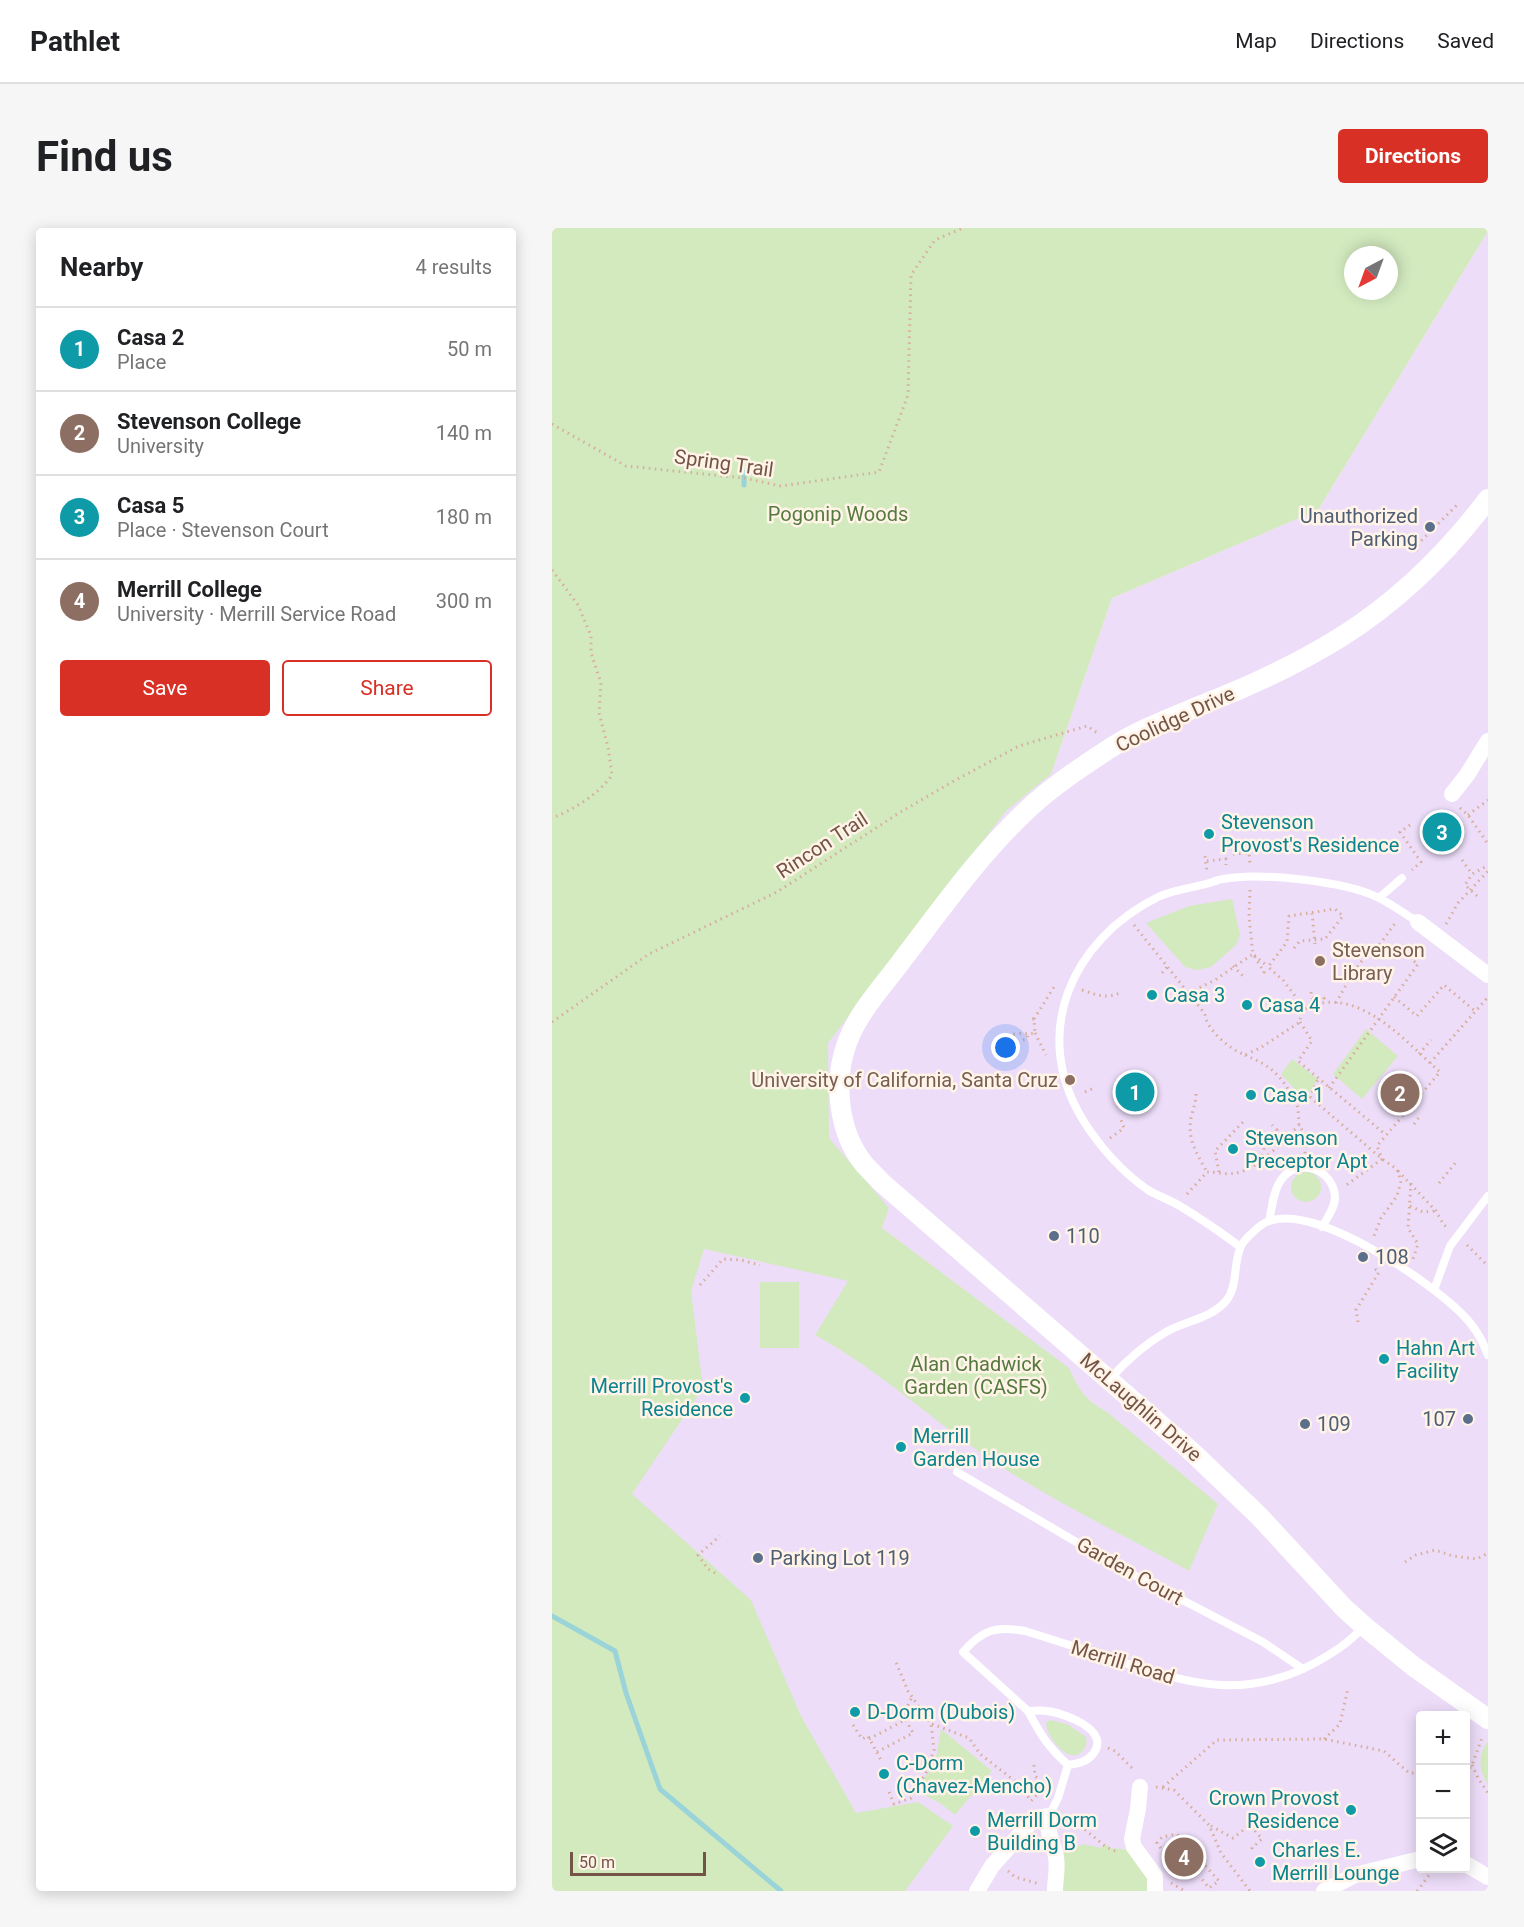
<!DOCTYPE html>
<html lang="en">
<head>
<meta charset="utf-8">
<style>
  body { margin:0; font-family:Roboto,sans-serif; background:#f6f6f6; color:#202124 }
  .controls { position:absolute; right:18px; bottom:18px; display:grid; overflow:hidden; border-radius:6px; box-shadow:0 3px 15px #0003 }
  .controls button { width:54px; height:54px; display:grid; place-items:center; padding:0; border:0; border-bottom:2px solid #e0e0e0; background:#fff; color:#202124; font:30px sans-serif }
  .compass { position:absolute; left:792px; top:18px; width:54px; height:54px; border-radius:50%; background:#fff; box-shadow:0 3px 15px #0003; rotate:221deg }
  .scale { position:absolute; left:18px; bottom:15px; width:136px; box-sizing:border-box; padding-left:6px; border:3px solid #745447; border-top:0; font-size:16px; line-height:21px; white-space:nowrap; color:#745447; -webkit-text-stroke:4px #fff4e7; paint-order:stroke }
  .you { position:absolute; left:454px; top:820px; width:21px; height:21px; margin:-15px; border:4px solid #fff; border-radius:50%; background:#1a73e8; box-shadow:0 0 0 9px #1a73e833 }
  .badge { display:grid; place-items:center; width:39px; height:39px; border-radius:50%; background:#d93025; color:#fff; font-size:20px; font-weight:700 }
  .pin { position:absolute; translate:-50% -50%; border:3px solid #fff; box-shadow:0 2px 6px #0006 }
  .list { margin:0; padding:0; list-style:none }
  h2 { display:flex; justify-content:space-between; align-items:center; height:78px; margin:0; padding:0 24px; font-size:26px }
  h2 small { font-size:20px; font-weight:400; color:#757577 }
  .list li { display:grid; grid-template-columns:39px 1fr auto; gap:18px; align-items:center; box-sizing:border-box; height:84px; padding:0 24px; border-top:2px solid #e0e0e0 }
  .list b { display:block; font-size:22px; white-space:nowrap }
  .list p { margin:0; font-size:20px; white-space:nowrap; color:#757577 }
  .list em { font-size:20px; font-style:normal; color:#757577 }
  .actions { display:flex; gap:12px; padding:18px 24px }
  .actions a { flex:1; padding:14px 0; border:2px solid #d93025; border-radius:6px; text-align:center; font-size:21px; color:#d93025 }
  .actions .main { background:#d93025; color:#fff }
  .icon { flex:none; width:33px; height:33px; fill:none; stroke:currentColor; stroke-width:2; stroke-linecap:round; stroke-linejoin:round }
  .map { position:relative; flex:none; width:936px; height:1663px; overflow:hidden; border-radius:6px }
  header { display:flex; align-items:center; gap:36px; box-sizing:border-box; height:84px; padding:0 30px; background:#fff; border-bottom:2px solid #e0e0e0 }
  header strong { font-size:28px }
  nav { display:flex; gap:33px; margin-inline-start:auto; font-size:21px }
  .intro { display:flex; align-items:center; justify-content:space-between; box-sizing:border-box; height:144px; padding:0 36px }
  h1 { margin:0; font-size:42px }
  .button { padding:15px 27px; border-radius:6px; background:#d93025; color:#fff; font-size:21px; font-weight:700 }
  main { display:flex; gap:36px; padding:0 36px }
  aside { flex:1; background:#fff; border-radius:6px; box-shadow:0 3px 15px #0003 }
  .map>svg:first-child { display:block }
  .education { fill:#edddf9; fill-rule:evenodd }
  .green { fill:#d3eabf; fill-rule:evenodd }
  .lines { fill:none; stroke-linecap:round; stroke-linejoin:round }
  .stream { stroke:#9ad3d8; stroke-width:5 }
  .path { stroke:#d7ae9a; stroke-width:3; stroke-dasharray:1.5 4.5; stroke-linecap:butt }
  .service { stroke:#fff; stroke-width:8 }
  .minor { stroke:#fff; stroke-width:16 }
  .tertiary { stroke:#fff; stroke-width:20 }
  .service-dot { fill:#5c6f8a; stroke:#fff4e7; stroke-width:2 }
  .culture-dot { fill:#0f9aa8; stroke:#fff4e7; stroke-width:2 }
  .education-dot { fill:#8d6e63; stroke:#fff4e7; stroke-width:2 }
  .labels { text-anchor:middle; dominant-baseline:central; stroke-width:5; stroke-linejoin:round; paint-order:stroke }
  .street-label { font-size:20px; fill:#745447; stroke:#fff4e7 }
  .park-label { font-size:20px; fill:#547a3f; stroke:#fff4e7 }
  .service-label { font-size:20px; fill:#4e5e75; stroke:#fff4e7; text-anchor:start }
  .culture-label { font-size:20px; fill:#0d838f; stroke:#fff4e7; text-anchor:start }
  .education-label { font-size:20px; fill:#785e54; stroke:#fff4e7; text-anchor:start }
</style>
</head>
<body>
<header>
<strong>Pathlet</strong>
<nav><a>Map</a><a>Directions</a><a>Saved</a></nav>
</header>
<div class="intro"><h1>Find us</h1><a class="button">Directions</a></div>
<main>
<aside>
<h2>Nearby<small>4 results</small></h2>
<ul class="list">
<li><span class="badge" style="background:#0f9aa8">1</span><div><b>Casa 2</b><p>Place</p></div><em>50 m</em></li>
<li><span class="badge" style="background:#8d6e63">2</span><div><b>Stevenson College</b><p>University</p></div><em>140 m</em></li>
<li><span class="badge" style="background:#0f9aa8">3</span><div><b>Casa 5</b><p>Place · Stevenson Court</p></div><em>180 m</em></li>
<li><span class="badge" style="background:#8d6e63">4</span><div><b>Merrill College</b><p>University · Merrill Service Road</p></div><em>300 m</em></li>
</ul>
<div class="actions"><a class="main">Save</a><a>Share</a></div>
</aside>
<div class="map">
<svg width="936" height="1663" viewBox="0 0 936 1663">
  <rect width="100%" height="100%" fill="#fdefe0"/>
  <path class="education" d="M936,3v1660h-936l78,-854 421,-263 61,-176 206,-88zM868,1488h46v152h-46z"/>
  <path class="green" d="M0,0h936v3l-170,279 -206,88 -61,176 -45,37 -178,232 1,95 60,70 -7,20 187,140c10,22 16,32 38,44l111,92 -29,67c-65,-36 -133,-68 -195,-109 -61,-41 -115,-92 -179,-127l33,-54 -144,-32 -13,42 12,97 -71,106 119,106 50,116 55,97 62,-11 35,24 -48,65h-353zM801,27h36v36h-36z
    M680,671l8,36 -4,10 -25,22 -14,3 -12,-3 -39,-44 43,-17z
    M814,801l32,27 -36,43 -29,-25z
    M740,831l26,20 -13,19 -5,-3 -19,-21z
    M739 959a15 15 0 1 1 30 0a15 15 0 1 1-30 0Z
    M208,1054h39v66h-39z
    M498,1492l17,4 19,13c1,5 1,9 -3,13 -13,18 -37,-14 -37,-27z
    M389,1501l51,42 -37,44 -15,-12 -26,-13 21,-26z
    M936,1513v44c-9,-15 -11,-29 0,-44z
    M531,1616l18,4 4,-4 6,4 19,2 14,18 7,23h-92l2,-37z"/>
  <g class="lines">
    <path class="stream" d="M192,257v-13
      M0,1388l63,35 11,42 34,96 121,102"/>
    <path class="path" d="M0,196l74,42 118,12 37,8 98,-14 29,-77 3,-120 24,-35 28,-12
      M864,323l2,-7 41,-41
      M0,342l26,35 13,31v17l10,30 -2,30 9,34 4,28c-13,19 -39,35 -60,43
      M908,580l8,7 20,29
      M916,587l20,-15
      M858,597l-10,7 21,30 -9,8
      M681,626l16,-1 1,12
      M653,628l2,16
      M910,632l10,14
      M655,633l19,-2v6
      M698,662l-1,27 4,37 14,12
      M925,668l-12,-11 7,-11 13,-7
      M760,685l3,31
      M894,696l12,-21 30,-32
      M582,697l71,89c2,17 25,35 40,41l15,-7 40,-26c0,-10 7,-16 17,-18 48,-12 91,40 123,68l-63,74 5,13 -37,27
      M742,720l6,-7 25,-2 18,-23 -8,-7 -46,7 -2,26 -19,25 15,13 22,29
      M681,738l10,10
      M610,745l6,-7
      M530,762c15,5 23,9 38,3
      M759,764l1,6h12l-2,5
      M637,765l26,-13 38,-26 11,18 -3,3
      M842,769l23,19 27,-31 31,26
      M784,775l15,-27 22,-31 4,3 19,-26
      M482,791l20,-32
      M0,794l97,-68 128,-62 122,-79 53,-31 67,-36 68,-20 12,8
      M748,794l12,19 -14,20 88,74
      M483,805l11,22
      M454,812l-1,-3c15,-6 17,-2 30,-4l-1,-14h-5
      M471,812l4,-1 1,-5
      M867,826l12,-14
      M693,827c28,12 34,19 50,45l9,1 6,-4 8,-18
      M878,835l58,-66
      M777,860l89,-124 -6,-4
      M533,864l11,-5
      M644,866c0,9 -3,15 -5,24 -4,21 6,36 16,54
      M758,869l72,62 15,10 4,12 -4,15 -16,22 -7,18
      M743,872l3,8 1,17 6,10v20
      M862,896l6,-8
      M558,910l14,-10 -4,-11
      M708,933l6,-18 11,-13 -5,-5
      M846,943l38,40 8,14 5,4
      M667,944l-4,-21 29,-30
      M859,955l-3,45 10,16 -5,15
      M887,955l18,-22
      M635,966l20,-22c9,0 20,3 29,1 21,-3 49,-33 63,-48
      M858,978l13,6 13,-1
      M915,1017l21,21
      M148,1057l23,-26 18,1 19,5
      M806,1094l-2,-12 23,-38 -7,-5
      M853,1334l11,-7 19,-5 18,6 24,3 11,-6
      M163,1345l-7,-4 -10,-14 22,-19
      M380,1496l37,14 11,16 40,31
      M301,1497l9,14 6,-3 14,26
      M317,1511l36,-19 15,-12
      M772,1511l16,-15 8,-36
      M556,1520l7,3 20,20
      M325,1524l36,-19 -10,-18 9,-18
      M482,1537l1,11 10,10
      M920,1537l6,13 10,15
      M914,1545l6,-8 11,-30
      M604,1559l18,3 35,35 12,28 29,38
      M611,1559l54,-47 107,-1 60,12 25,22h11
      M465,1560l3,-3 11,16 14,-15
      M337,1564l5,12 17,-6 16,-27 7,-21 -3,-26 -23,-33 -13,-31
      M519,1590l35,29 9,4h3
      M659,1598l22,12 17,-13 12,14 -10,9 2,4
      M615,1637l5,-2 -15,-20 5,-6 15,-3 42,47 -10,7 -8,-10
      M456,1643l7,6 25,7
      M619,1655l14,8
      M865,1663l13,-17"/>
    <path class="service" d="M827,670l23,-20
      M717,993c3,-12 4,-30 12,-41 16,-24 53,-11 54,17 0,11 -8,21 -13,30
      M688,1019c-19,-15 -39,-28 -60,-41 -10,-6 -22,-10 -32,-16 -25,-17 -49,-44 -65,-70 -53,-86 -12,-180 75,-223 12,-6 29,-8 43,-12 8,-1 15,-5 22,-6 36,-7 123,2 156,19 14,7 26,16 39,24
      M882,1062l16,-44 38,-50
      M558,1151c16,-18 35,-35 56,-47 19,-11 44,-13 60,-31 12,-15 7,-35 14,-52 1,-6 7,-11 11,-15 5,-5 12,-11 18,-13 49,-17 158,59 192,92 13,12 21,26 27,42
      M405,1244l162,95 144,75 40,27
      M476,1483l-65,-59c20,-23 33,-26 62,-21 32,10 64,20 97,31 68,22 122,38 191,2 20,-11 36,-21 51,-38
      M476,1483c6,0 13,-1 19,0 17,2 65,19 46,43 -6,8 -15,10 -25,11 -21,-19 -27,-30 -40,-54z
      M497,1588l9,-18 10,-33"/>
    <path class="minor" d="M900,566l15,-19 21,-34
      M866,694l70,53
      M588,1559l-2,22 -6,30 2,8 21,29v15
      M914,1636l22,13
      M425,1663l15,-25 38,-43 7,-5 12,-2c-3,16 4,26 7,41 2,12 -1,23 -1,34
      M772,1663l31,-16 65,-16"/>
    <path class="tertiary" d="M936,271c-40,53 -90,102 -147,138 -42,26 -86,47 -132,65 -33,14 -67,26 -97,45 -29,19 -60,39 -85,63 -47,44 -85,98 -124,149 -19,26 -45,53 -56,84 -14,38 -9,89 17,121 5,6 12,12 17,18l310,269 68,65 85,92 20,18 49,40 75,53"/>
  </g>
  <g class="service-dot">
    <circle cx="878" cy="299" r="6"/>
    <circle cx="502" cy="1008" r="6"/>
    <circle cx="811" cy="1029" r="6"/>
    <circle cx="916" cy="1191" r="6"/>
    <circle cx="753" cy="1196" r="6"/>
    <circle cx="206" cy="1330" r="6"/>
  </g>
  <g class="culture-dot">
    <circle cx="657" cy="606" r="6"/>
    <circle cx="600" cy="767" r="6"/>
    <circle cx="695" cy="777" r="6"/>
    <circle cx="699" cy="867" r="6"/>
    <circle cx="681" cy="921" r="6"/>
    <circle cx="832" cy="1131" r="6"/>
    <circle cx="193" cy="1170" r="6"/>
    <circle cx="349" cy="1219" r="6"/>
    <circle cx="303" cy="1484" r="6"/>
    <circle cx="332" cy="1546" r="6"/>
    <circle cx="799" cy="1582" r="6"/>
    <circle cx="423" cy="1603" r="6"/>
    <circle cx="708" cy="1634" r="6"/>
  </g>
  <g class="education-dot">
    <circle cx="768" cy="733" r="6"/>
    <circle cx="518" cy="852" r="6"/>
  </g>
  <g class="labels">
    <g class="street-label">
      <text transform="translate(172 235) rotate(8)">Spring Trail</text>
      <text transform="translate(623 491) rotate(-25)">Coolidge Drive</text>
      <text transform="translate(270 617) rotate(-33)">Rincon Trail</text>
      <text transform="translate(589 1179) rotate(41)">McLaughlin Drive</text>
      <text transform="translate(578 1343) rotate(29)">Garden Court</text>
      <text transform="translate(571 1434) rotate(17)">Merrill Road</text>
    </g>
    <g class="park-label">
      <text x="286" y="286">Pogonip Woods</text>
      <text x="424" y="1136">Alan Chadwick<tspan x="424" dy="23">Garden (CASFS)</tspan></text>
    </g>
    <g class="service-label">
      <text x="866" y="288" text-anchor="end">Unauthorized<tspan x="866" dy="23">Parking</tspan></text>
      <text x="514" y="1008">110</text>
      <text x="823" y="1029">108</text>
      <text x="904" y="1191" text-anchor="end">107</text>
      <text x="765" y="1196">109</text>
      <text x="218" y="1330">Parking Lot 119</text>
    </g>
    <g class="culture-label">
      <text x="669" y="594">Stevenson<tspan x="669" dy="23">Provost's Residence</tspan></text>
      <text x="612" y="767">Casa 3</text>
      <text x="707" y="777">Casa 4</text>
      <text x="711" y="867">Casa 1</text>
      <text x="693" y="910">Stevenson<tspan x="693" dy="23">Preceptor Apt</tspan></text>
      <text x="844" y="1120">Hahn Art<tspan x="844" dy="23">Facility</tspan></text>
      <text x="181" y="1158" text-anchor="end">Merrill Provost's<tspan x="181" dy="23">Residence</tspan></text>
      <text x="361" y="1208">Merrill<tspan x="361" dy="23">Garden House</tspan></text>
      <text x="315" y="1484">D-Dorm (Dubois)</text>
      <text x="344" y="1535">C-Dorm<tspan x="344" dy="23">(Chavez-Mencho)</tspan></text>
      <text x="787" y="1570" text-anchor="end">Crown Provost<tspan x="787" dy="23">Residence</tspan></text>
      <text x="435" y="1592">Merrill Dorm<tspan x="435" dy="23">Building B</tspan></text>
      <text x="720" y="1622">Charles E.<tspan x="720" dy="23">Merrill Lounge</tspan></text>
    </g>
    <g class="education-label">
      <text x="780" y="722">Stevenson<tspan x="780" dy="23">Library</tspan></text>
      <text x="506" y="852" text-anchor="end">University of California, Santa Cruz</text>
    </g>
  </g>
</svg>
<div class="controls">
<button>+</button>
<button>−</button>
<button><svg class="icon" aria-label="layers" viewBox="0 0 24 24"><path d="M12 4l9 5-9 5-9-5zM3 14l9 5 9-5"/></svg></button>
</div>
<svg class="compass" viewBox="-18 -18 36 36"><path d="M0-13l5 13h-10z" fill="#e53935"/><path d="M0 13l5-13h-10z" fill="#757577"/></svg>
<div class="scale">50 m</div>
<div class="you"></div>
<div class="pin badge" style="left:583px;top:864px;background:#0f9aa8">1</div>
<div class="pin badge" style="left:848px;top:865px;background:#8d6e63">2</div>
<div class="pin badge" style="left:890px;top:604px;background:#0f9aa8">3</div>
<div class="pin badge" style="left:632px;top:1629px;background:#8d6e63">4</div>
</div>
</main>
</body>
</html>
